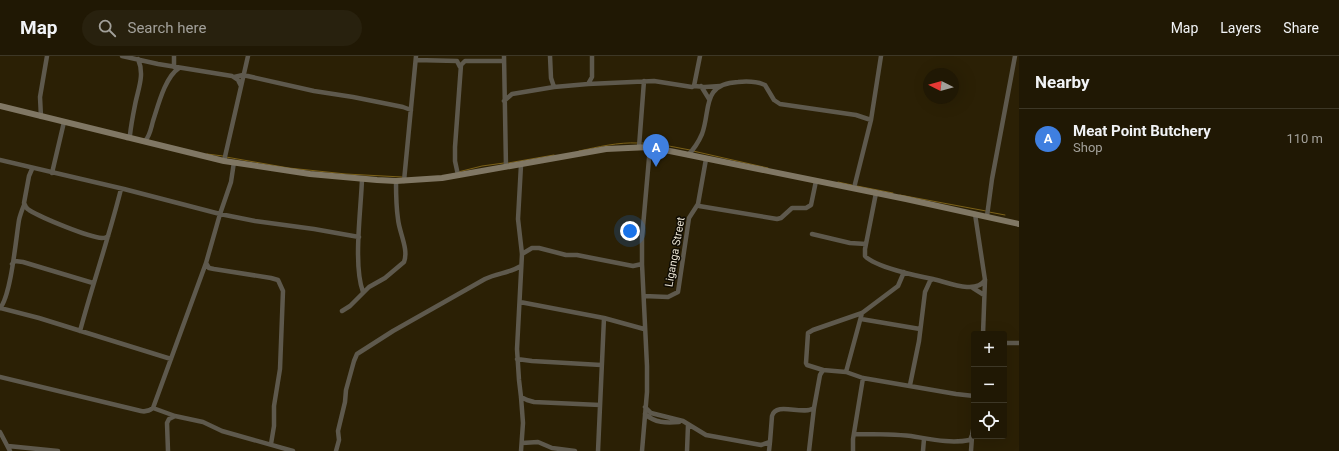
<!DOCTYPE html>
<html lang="en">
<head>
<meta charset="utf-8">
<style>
  body { margin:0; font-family:Roboto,sans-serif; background:#28210e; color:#f1f3f6 }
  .controls { position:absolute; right:12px; bottom:12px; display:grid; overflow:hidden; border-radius:4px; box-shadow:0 4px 16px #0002 }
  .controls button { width:36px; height:36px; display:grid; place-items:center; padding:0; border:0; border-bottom:1px solid #3d3726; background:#201804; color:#f1f3f6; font:20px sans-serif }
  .compass { position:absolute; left:923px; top:12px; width:36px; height:36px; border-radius:50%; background:#201804; box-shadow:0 4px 16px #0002; rotate:276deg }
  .you { position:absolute; left:630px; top:175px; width:14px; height:14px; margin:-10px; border:3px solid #fff; border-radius:50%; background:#1a73e8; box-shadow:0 0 0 6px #1a73e833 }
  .badge { display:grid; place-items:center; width:26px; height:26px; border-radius:50%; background:#ea580c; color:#fff; font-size:13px; font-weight:700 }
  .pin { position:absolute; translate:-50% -33px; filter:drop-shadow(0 1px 2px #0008) }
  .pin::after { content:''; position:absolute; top:21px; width:14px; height:12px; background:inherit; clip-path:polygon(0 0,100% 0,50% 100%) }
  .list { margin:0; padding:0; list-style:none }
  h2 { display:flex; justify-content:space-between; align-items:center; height:52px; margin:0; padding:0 16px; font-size:17px }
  h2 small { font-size:13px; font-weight:400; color:#a2a09a }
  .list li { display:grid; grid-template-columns:26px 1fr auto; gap:12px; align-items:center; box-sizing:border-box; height:60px; padding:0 16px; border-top:1px solid #3d3726 }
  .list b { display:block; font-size:15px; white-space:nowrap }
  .list p { margin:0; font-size:13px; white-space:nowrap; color:#a2a09a }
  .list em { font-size:13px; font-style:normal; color:#a2a09a }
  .icon { flex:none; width:22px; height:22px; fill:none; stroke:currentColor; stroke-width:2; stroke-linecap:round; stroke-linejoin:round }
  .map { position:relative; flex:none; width:1019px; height:395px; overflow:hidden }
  header { display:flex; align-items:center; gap:24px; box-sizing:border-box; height:56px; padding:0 20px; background:#201804; border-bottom:1px solid #3d3726 }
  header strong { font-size:19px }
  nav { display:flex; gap:22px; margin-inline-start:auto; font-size:14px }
  .search { width:280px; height:36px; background:#28210e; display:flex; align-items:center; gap:10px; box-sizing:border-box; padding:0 14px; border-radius:22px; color:#a2a09a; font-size:15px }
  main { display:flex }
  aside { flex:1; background:#201804 }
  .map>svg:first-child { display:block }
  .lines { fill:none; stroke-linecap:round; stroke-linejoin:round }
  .stream { stroke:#7c6118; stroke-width:1 }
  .street { stroke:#5e594d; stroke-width:4.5 }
  .secondary { stroke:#807764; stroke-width:6 }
  .labels { text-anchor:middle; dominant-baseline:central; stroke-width:3; stroke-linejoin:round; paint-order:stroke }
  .street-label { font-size:11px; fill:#e9e2d2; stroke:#0f0b02 }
</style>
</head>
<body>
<header>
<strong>Map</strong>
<div class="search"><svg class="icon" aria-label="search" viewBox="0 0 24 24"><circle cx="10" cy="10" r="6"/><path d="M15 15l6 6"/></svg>Search here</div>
<nav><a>Map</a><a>Layers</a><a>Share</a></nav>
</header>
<main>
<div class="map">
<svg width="1019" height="395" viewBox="0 0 1019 395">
  <rect width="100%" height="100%" fill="#2b2005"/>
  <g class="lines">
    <path class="stream" d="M642,87l27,3 21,4
      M579,95c19,-4 39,-9 59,-8
      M693,95l75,17
      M207,98l16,2
      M226,101l63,11 57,6 56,3
      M508,107l46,-8
      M458,116l24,-6 22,-3
      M838,126l14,3
      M857,130l36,7
      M900,139l86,16
      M989,156l16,3"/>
    <path class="street" d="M122,0l36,8 74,12 6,4 3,6
      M504,0l2,111
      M550,0l1,22 3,9
      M416,4l41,1 3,6
      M174,11v-11
      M234,21l9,-2 71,16 39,6 50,10 8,3
      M588,28l4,-7v-21
      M694,30l11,1 15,-1
      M701,30l8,13
      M504,45l8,-7 42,-7 34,-3 66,-3 38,6 2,-1 6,-30
      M41,61l-1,-20 7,-41
      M127,82l3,-3c1,-10 3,-20 5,-30 3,-16 10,-30 3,-46
      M145,85c5,-5 6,-13 8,-20 5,-15 12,-44 26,-53
      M639,91l5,-66
      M688,99c5,-5 11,-14 14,-21 9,-24 -1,-50 36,-52 10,-1 18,-1 27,3l9,15 6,4 76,11 15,5
      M0,104l124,29 96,25 35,7 59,8 45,8
      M224,105l24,-105
      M234,106l-3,20 -11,32 -14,49 3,5 5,1 57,9 7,2 5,11 -3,78 -6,37v20l-3,18
      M32,113l-3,7 -5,27c1,3 2,5 5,7 13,8 59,27 73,28 4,0 3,0 6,-2
      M52,117l12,-51
      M458,119l-3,-14v-14l6,-82 4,-4h38
      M362,123c-1,31 -9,86 1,113
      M404,125l12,-125
      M854,132l17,-68 10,-64
      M876,137l-11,56v7c10,11 52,20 68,23
      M699,150l78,13 4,-1 11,-10h14l5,-3 5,-24
      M975,158l10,66 -2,54
      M987,160l5,-37 23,-123
      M812,178l38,9 16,1
      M522,198l10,-6h7l27,7h11l56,11 9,-2
      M12,208l3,-3 8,1 70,21
      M973,232l11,7
      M644,240l24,1 10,-5 11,-74 9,-14 8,-45
      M520,246l84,16 40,11
      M0,252l39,10 132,41
      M0,252c11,-12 16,-70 19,-88 1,-5 3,-10 5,-15
      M342,255l8,-5 19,-19 16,-9 19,-16c5,-13 -5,-30 -6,-43 -2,-13 -2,-25 -2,-38
      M861,263l59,10
      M80,275c13,-48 29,-94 41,-142
      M1004,287h15
      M517,303l15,2 69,4
      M823,314l-16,-5 -1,-2 2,-30 5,-3 49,-17 36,-27 6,-14
      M846,316l16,-59
      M0,321l141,34c4,1 8,0 12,-3l53,-145
      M910,329l9,-44 6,-49 5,-11 3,-2c14,3 43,16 52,1
      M521,341l6,3 7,2 66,3
      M645,351l6,6 32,8 23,14 55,10 9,-3 2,-26c4,-15 31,0 42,-8
      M153,352l22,8
      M645,358c10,9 21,9 34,8
      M0,376l10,19
      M855,378c19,0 38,0 56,2 19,3 39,8 59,4l2,-5 2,-10
      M522,387l16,-1 14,6 23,3
      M8,390l50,5
      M168,395l-1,-28 2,-4 6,-3 28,6 19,9 71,20
      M336,395l3,-11 -1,-9 7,-29 1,-12 8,-29 3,-7 36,-23 92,-52c12,-6 25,-6 36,-13
      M521,395l2,-28 -2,-26 -2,-17 -2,-31 5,-95 -4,-35 3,-54
      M598,395l6,-133
      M642,395l5,-59v-26l-5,-102v-26l8,-91
      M687,395l1,-26
      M769,395l1,-9
      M809,395l5,-43 6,-33 3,-5 23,2 17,6 93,16 18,2
      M853,395v-12l10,-61
      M923,395l1,-12
      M971,395l1,-14"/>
    <path class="secondary" d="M0,50l224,55 86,13 67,6 19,1 46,-3 164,-29 44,-2 256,52 113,25"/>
  </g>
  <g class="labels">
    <g class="street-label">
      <text transform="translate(675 196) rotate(-80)">Liganga Street</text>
    </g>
  </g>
</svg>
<div class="controls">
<button>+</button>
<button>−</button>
<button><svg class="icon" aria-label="locate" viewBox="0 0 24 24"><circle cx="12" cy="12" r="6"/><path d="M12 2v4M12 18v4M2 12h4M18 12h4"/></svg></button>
</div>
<svg class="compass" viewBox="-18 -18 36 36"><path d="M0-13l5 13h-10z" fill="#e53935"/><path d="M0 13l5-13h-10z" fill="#a2a09a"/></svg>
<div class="you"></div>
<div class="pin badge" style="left:656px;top:111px;background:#3f7fe0">A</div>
</div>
<aside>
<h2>Nearby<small></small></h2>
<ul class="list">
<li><span class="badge" style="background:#3f7fe0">A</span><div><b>Meat Point Butchery</b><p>Shop</p></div><em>110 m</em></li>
</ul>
</aside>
</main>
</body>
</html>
